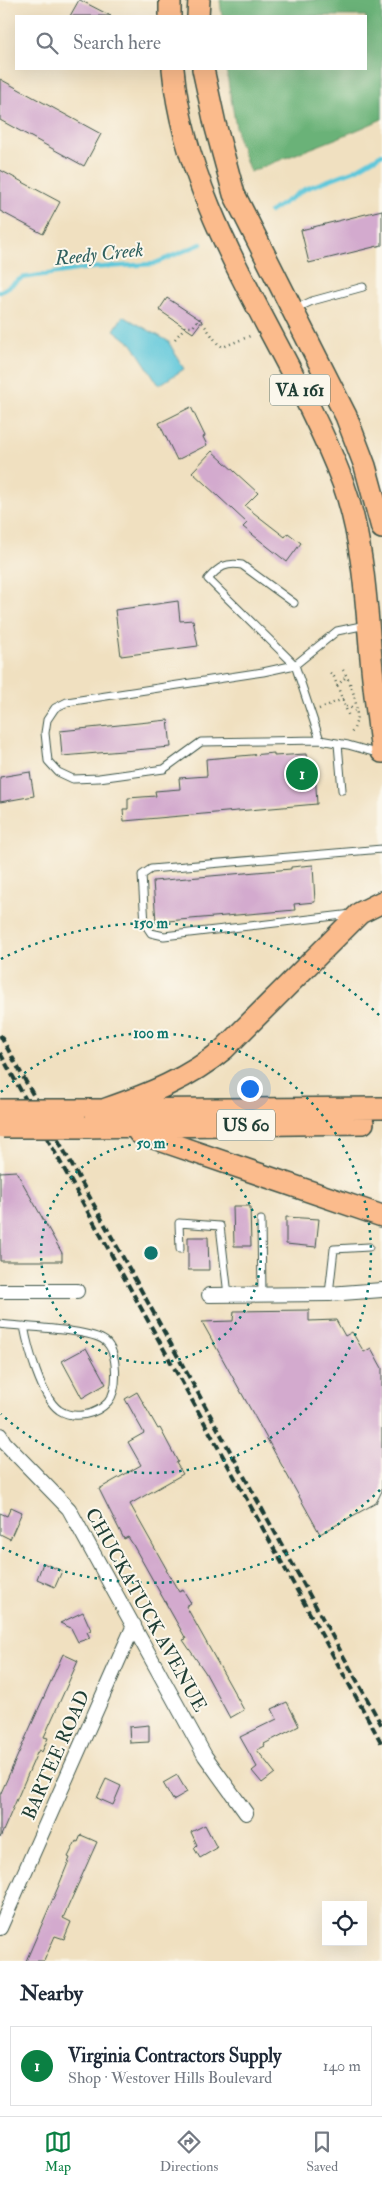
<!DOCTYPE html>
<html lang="en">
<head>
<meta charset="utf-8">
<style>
  body { margin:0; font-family:"IM FELL Double Pica",serif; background:#f2f2f3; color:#1f2937 }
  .controls { position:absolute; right:15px; bottom:15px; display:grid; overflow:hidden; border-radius:0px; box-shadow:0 5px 20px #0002 }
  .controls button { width:45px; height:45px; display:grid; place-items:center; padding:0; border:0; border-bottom:1px solid #e0e1e3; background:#fff; color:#1f2937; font:25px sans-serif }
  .you { position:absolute; left:249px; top:1088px; width:18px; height:18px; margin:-12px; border:4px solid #fff; border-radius:50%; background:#1a73e8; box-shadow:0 0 0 8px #1a73e833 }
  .badge { display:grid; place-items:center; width:32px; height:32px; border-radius:50%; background:#0b8043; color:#fff; font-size:16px; font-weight:700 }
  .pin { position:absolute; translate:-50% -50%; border:2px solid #fff; box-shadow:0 1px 5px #0006 }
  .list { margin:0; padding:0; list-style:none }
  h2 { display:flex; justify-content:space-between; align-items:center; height:65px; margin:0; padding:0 20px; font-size:21px }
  h2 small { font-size:16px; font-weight:400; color:#747a83 }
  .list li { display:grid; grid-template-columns:32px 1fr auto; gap:15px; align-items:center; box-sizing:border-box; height:80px; margin:0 10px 10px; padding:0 10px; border:1px solid #e0e1e3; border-radius:0px }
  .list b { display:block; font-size:19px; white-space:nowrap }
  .list p { margin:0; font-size:16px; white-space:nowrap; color:#747a83 }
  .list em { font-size:16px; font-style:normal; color:#747a83 }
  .icon { flex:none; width:28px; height:28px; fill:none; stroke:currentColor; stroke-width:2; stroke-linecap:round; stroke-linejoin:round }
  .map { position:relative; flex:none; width:382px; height:1961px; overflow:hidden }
  .search { position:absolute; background:#fff; box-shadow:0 5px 20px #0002; left:15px; right:15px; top:15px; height:55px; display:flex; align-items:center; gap:12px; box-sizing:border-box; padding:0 18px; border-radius:0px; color:#747a83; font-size:19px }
  .sheet { height:155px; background:#fff }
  nav { display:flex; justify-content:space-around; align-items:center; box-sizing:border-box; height:70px; border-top:1px solid #e0e1e3; background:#fff; font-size:14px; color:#747a83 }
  nav a { display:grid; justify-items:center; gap:2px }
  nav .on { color:#0b8043 }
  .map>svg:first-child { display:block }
  .forest { fill:#6bb278; stroke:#457856 }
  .water { fill:#5ec7da; stroke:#3e8287 }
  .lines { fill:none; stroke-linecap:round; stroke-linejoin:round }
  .stream { stroke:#5ec7da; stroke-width:4.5 }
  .building { fill:#d3aace }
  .lane-casing { stroke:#3e5549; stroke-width:9 }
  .street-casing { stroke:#3e5549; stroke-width:16 }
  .primary-casing { stroke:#3e5549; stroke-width:24 }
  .path { stroke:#3e5549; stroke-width:2.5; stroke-dasharray:1 4; stroke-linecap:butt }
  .lane { stroke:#fff; stroke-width:7 }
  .street { stroke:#fff; stroke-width:14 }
  .primary { stroke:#fbbb8c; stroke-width:21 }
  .rail { stroke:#1f3d34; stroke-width:4; stroke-dasharray:8 4; stroke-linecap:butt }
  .primary-bridge-casing { stroke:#3e5549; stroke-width:24; stroke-linecap:butt }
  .primary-bridge { stroke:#fbbb8c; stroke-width:21 }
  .ring { fill:none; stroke:#0f766e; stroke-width:2.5; stroke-dasharray:2.5 5 }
  .labels { text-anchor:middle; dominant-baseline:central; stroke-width:4; stroke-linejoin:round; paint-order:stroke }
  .shield { fill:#fbf7ec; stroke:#61756b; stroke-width:1 }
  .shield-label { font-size:18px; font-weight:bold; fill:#1f3d34 }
  .street-label { font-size:19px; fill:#1f3d34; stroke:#fbf7ec }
  .water-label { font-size:20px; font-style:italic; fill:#2f605e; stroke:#fbf7ec }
  .centre { fill:#0f766e; stroke:#fbf7ec; stroke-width:2.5 }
  .ring-label { font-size:15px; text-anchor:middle; font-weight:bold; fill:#0f766e; stroke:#fbf7ec; stroke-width:4; stroke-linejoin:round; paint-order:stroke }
</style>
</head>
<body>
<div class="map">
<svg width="382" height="1961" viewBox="0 0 382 1961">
  <rect width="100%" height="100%" fill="#fbf7ec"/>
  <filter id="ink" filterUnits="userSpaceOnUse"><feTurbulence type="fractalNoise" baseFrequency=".02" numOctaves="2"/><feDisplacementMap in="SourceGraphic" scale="10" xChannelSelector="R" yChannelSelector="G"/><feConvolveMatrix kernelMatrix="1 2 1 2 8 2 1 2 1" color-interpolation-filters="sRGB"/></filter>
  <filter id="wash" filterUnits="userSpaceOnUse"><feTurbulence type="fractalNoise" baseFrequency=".0096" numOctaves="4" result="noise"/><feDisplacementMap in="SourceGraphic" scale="20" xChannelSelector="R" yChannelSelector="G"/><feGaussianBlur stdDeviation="1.12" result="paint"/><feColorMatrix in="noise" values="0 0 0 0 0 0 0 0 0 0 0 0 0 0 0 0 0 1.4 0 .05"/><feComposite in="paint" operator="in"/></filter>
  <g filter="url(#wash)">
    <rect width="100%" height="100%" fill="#f0e0c0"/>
    <path class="forest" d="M220,0h162v119c-43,20 -88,35 -132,53l-12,-33 -12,-70h140v-53h-144z"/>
    <path class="water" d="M123,316l45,25 16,28 -25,16 -27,-41 -18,-14z"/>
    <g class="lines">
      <path class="stream" d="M270,212l35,-23 50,-19 27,-16
        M0,292l22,-14 67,-10 64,-4 48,-20"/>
    </g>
    <g id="blocks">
      <path class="building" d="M79,0h1l31,16h-41z
        M0,79l101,55 -17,32 -84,-46z
        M0,170l60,32 -17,32 -43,-23z
        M382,210v35l-73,18 -8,-33z
        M167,298l35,23 -9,12 -34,-23z
        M191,407l14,29 -2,1 4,8 -30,15 -18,-37z
        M212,451l46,42 -13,13 40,31 3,-4 13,10 -14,19 -44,-35 4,-4 -55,-51z
        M178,601l2,20 13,-1 5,26 -77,10 -6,-46z
        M168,720l3,27 -109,9 -2,-25z
        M274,753v3l32,-2 2,18 7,-1 2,33 -193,17 -1,-12h5v-11l28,-2 -1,-5 25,-2 -1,-11 28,-2 -1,-17z
        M30,772l4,24 -34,6v-25z
        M313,865l2,37 -21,2 1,6 -139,12 -3,-41 138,-12v-2z
        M16,1171l46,82v8h-62v-89z
        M233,1206h17l1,40h-17z
        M286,1217l33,2 -3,28 -30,-3z
        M188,1237h20l1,33h-21z
        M309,1310v11l27,-1 9,16 7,-4 12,20 7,-4 11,20v123l-6,12 -56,31 -118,-212 31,-1 1,-10z
        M86,1348l20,36 -24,14 -20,-37z
        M137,1392l21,37 2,-1 18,34 -2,1 7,11 -53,30 37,66h-1l13,22 4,-2 8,13 -5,3 58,104 -14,8 -25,-46 -22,-32 3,-1 -54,-96 -4,-6 -4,2 -25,-50 42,-24 -13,-23 16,-9 -19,-34z
        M11,1507l11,5 -12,27 -10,-5v-21l7,3z
        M43,1563l19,8 -7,16 -18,-8z
        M83,1612l8,18 -4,2 3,6 -12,4 -7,-14 -11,-5z
        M63,1654l15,7 -34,76 4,1 -6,14 -3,-2 -2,3 -37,85v-43z
        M287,1702l12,24 -35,18 1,2 -8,4 18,23 -13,10 -10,-12 5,-4 -17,-30 37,-18 -5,-10z
        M149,1725v17l-19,1 -1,-16z
        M177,1775l10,17 -14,8 -10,-17z
        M106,1779l15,7 -8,19 -16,-7z
        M205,1825l12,23 -17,10 -6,-10 3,-3 -6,-13z
        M81,1835l16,7 -34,76 8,4 -7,17 -9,-3 -11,25h-18l33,-76 11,-27 -2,-1 8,-16 2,1z"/>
    </g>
  </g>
  <g filter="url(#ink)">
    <use href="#blocks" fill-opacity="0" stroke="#3e5549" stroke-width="1"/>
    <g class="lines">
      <defs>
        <path id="lane" d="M295,309l17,-8 51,-14
          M294,603l-52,-38c-16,-3 -23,2 -34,14l87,86
          M366,625l-29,6 -42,34 25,75 28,5 32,9
          M295,665l-32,7 -196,30 -12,6 -8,12 -2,13 3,28 10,11 15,7 26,-1 65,-9 37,-27 119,-2
          M338,744l4,46
          M352,914l-188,22 -13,-3 -6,-9 -3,-49 9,-6 231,-20
          M261,1220l1,75
          M180,1249l-1,-26 41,3 8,69
          M329,1294l5,-45 35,-2
          M0,1324c22,3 90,5 105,17 13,11 14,48 3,61 -12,13 -34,18 -49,8 -18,-13 -31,-62 -35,-84"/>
        <path id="street" d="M0,1291h77
          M209,1295l120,-1 53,-4
          M0,1435l4,7 65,67 136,247 41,57
          M0,1928l134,-303"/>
        <path id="primary" d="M170,16v-16
          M198,16l1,-16
          M173,69c14,150 118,277 170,414 20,56 23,117 28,175 3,32 7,63 11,94
          M203,69l12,55 19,70 112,222 19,50 17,62
          M106,1109c43,-15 82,-30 118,-60l136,-136 22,-11
          M77,1110l305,-2
          M86,1127l277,-4
          M139,1133l243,83"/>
      </defs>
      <use href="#lane" class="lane-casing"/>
      <use href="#street" class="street-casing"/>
      <use href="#primary" class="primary-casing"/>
      <path class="path" d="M175,339l10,-12h8l6,-9 19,26 5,3 27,-11
        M343,670c10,15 22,51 6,65
        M330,673l4,4 15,40
        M337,686l10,-10
        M346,706l4,1 5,4
        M319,709l24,-10"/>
      <use href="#lane" class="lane"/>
      <use href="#street" class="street"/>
      <use href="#primary" class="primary"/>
      <path class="rail" d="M0,1035l382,691
        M0,1053l382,691"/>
      <defs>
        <path id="primary-bridge" d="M0,1110h77
          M3,1127h83"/>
      </defs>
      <use href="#primary-bridge" class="primary-bridge-casing"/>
      <use href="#primary-bridge" class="primary-bridge"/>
    </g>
  </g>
  <g class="ring">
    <circle cx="151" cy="1253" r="110"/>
    <path d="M1 1092A220 220 0 1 1 1 1414"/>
    <path d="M380 1490A330 330 0 0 1 1 1547M1 959A330 330 0 0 1 380 1016"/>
  </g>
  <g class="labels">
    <g class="shield">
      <rect x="270" y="374.5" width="60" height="31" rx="4"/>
      <rect x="217" y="1109.5" width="58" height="31" rx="4"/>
    </g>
    <g class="shield-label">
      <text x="300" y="390">VA 161</text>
      <text x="246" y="1125">US 60</text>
    </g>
    <g class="street-label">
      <text transform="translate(146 1610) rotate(61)">CHUCKATUCK AVENUE</text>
      <text transform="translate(56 1755) rotate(-66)">BARTEE ROAD</text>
    </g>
    <g class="water-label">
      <text transform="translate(99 254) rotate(-6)">Reedy Creek</text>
    </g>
  </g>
  <circle cx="151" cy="1253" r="8" class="centre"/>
  <g class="ring-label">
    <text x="151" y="928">150 m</text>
    <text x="151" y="1038">100 m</text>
    <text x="151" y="1148">50 m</text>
  </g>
</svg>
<div class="controls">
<button><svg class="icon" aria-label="locate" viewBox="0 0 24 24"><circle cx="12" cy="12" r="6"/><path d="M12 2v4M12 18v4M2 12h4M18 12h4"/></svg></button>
</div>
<div class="you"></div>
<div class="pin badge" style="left:302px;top:774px">1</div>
<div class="search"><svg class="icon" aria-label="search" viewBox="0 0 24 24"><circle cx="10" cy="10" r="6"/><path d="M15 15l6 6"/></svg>Search here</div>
</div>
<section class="sheet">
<h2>Nearby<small></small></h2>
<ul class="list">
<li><span class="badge">1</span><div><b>Virginia Contractors Supply</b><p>Shop · Westover Hills Boulevard</p></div><em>140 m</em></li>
</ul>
</section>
<nav>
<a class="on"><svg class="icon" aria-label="map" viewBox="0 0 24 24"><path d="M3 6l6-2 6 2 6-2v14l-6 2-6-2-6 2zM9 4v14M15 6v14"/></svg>Map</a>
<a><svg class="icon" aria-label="directions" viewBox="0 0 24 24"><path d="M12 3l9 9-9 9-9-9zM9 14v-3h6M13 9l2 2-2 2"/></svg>Directions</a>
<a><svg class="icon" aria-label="saved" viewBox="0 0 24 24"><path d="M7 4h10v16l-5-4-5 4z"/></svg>Saved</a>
</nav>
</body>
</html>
